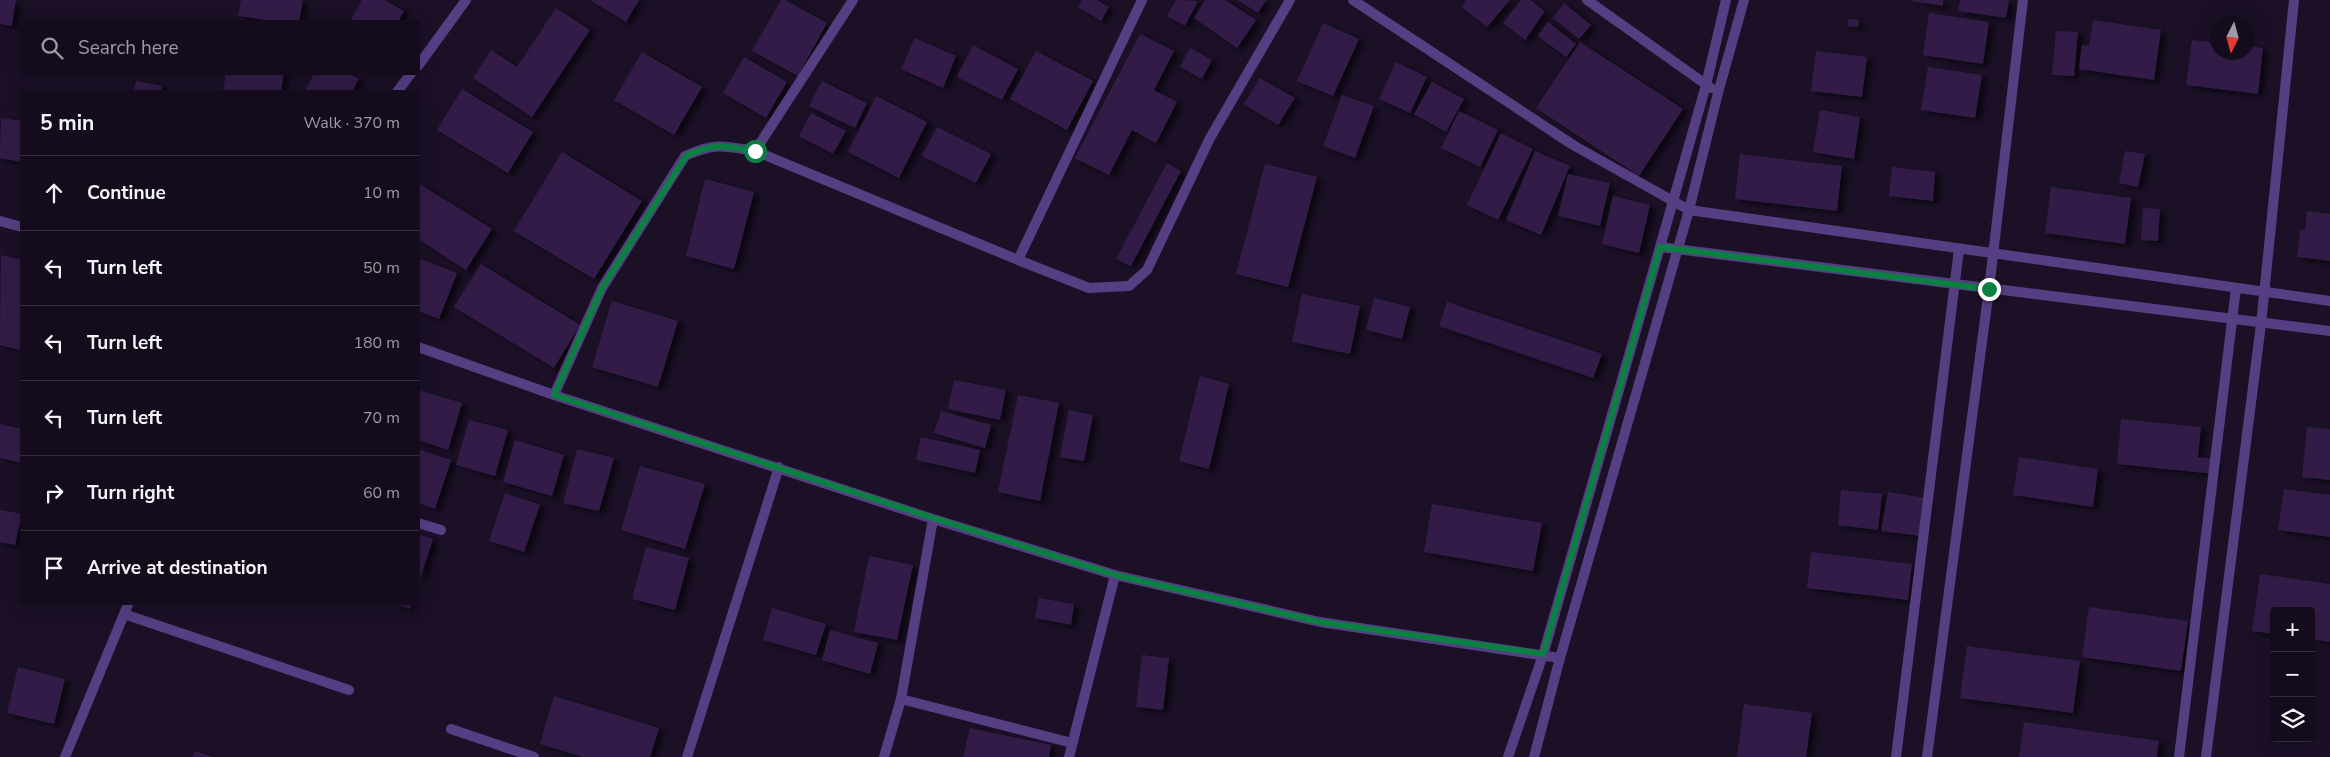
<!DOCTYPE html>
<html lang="en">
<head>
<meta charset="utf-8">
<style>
  body { margin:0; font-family:"Nunito Sans",sans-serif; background:#1d1525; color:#f1f3f6 }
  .controls { position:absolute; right:15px; bottom:15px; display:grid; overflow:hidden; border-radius:5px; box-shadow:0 5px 20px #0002 }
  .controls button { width:45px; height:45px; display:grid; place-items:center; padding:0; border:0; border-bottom:1px solid #332c3b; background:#140c1c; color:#f1f3f6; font:25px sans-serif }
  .compass { position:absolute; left:2210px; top:15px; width:45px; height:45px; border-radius:50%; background:#140c1c; box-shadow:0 5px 20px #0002; rotate:186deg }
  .stop { position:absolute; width:15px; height:15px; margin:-11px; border:4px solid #0b8043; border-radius:50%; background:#fff }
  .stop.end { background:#0b8043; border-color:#fff; box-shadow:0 1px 5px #0008 }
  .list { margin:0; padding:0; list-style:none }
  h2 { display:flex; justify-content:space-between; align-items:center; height:65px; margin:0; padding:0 20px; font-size:21px }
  h2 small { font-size:16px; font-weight:400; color:#9d9ba3 }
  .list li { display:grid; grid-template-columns:32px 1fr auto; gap:15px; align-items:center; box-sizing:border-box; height:75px; padding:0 20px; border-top:1px solid #332c3b }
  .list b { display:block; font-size:19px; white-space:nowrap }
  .list em { font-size:16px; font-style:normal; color:#9d9ba3 }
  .icon { flex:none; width:28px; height:28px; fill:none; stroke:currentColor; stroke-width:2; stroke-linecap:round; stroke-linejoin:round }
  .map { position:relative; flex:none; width:2330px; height:757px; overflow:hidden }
  .search { position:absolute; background:#140c1c; box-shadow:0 5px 20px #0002; left:20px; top:20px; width:400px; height:55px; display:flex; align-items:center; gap:12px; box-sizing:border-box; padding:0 18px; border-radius:5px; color:#9d9ba3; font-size:19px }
  .panel { position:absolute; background:#140c1c; box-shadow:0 5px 20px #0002; left:20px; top:90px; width:400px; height:515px; border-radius:5px }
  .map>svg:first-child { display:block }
  .building { fill:#321d46; filter:url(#shadow) }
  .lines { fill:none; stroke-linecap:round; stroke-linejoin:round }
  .minor { stroke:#563e83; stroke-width:10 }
  .route { stroke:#0b8043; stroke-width:6 }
</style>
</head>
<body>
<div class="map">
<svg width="2330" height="757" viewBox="0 0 2330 757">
  <defs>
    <filter id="shadow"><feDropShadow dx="5.5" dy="3" stdDeviation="2.5" flood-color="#0009"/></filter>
  </defs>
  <rect width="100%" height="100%" fill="#1b1026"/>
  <path class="building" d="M0,0h16l-4,26 -12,-2z
    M241,0h62l-4,22h-18l-43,-6z
    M362,0h22l20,11 -6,11h-48z
    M590,0h49l-13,22z
    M781,0h4l42,23 -29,53 -46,-25z
    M1083,0h14l12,7 -8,14 -23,-14z
    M1176,0l22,1 -13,25 -18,-10z
    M1205,0h20l31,20 -19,28 -43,-30z
    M1238,0h28l-8,13z
    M1467,0h43l-23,27 -25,-20z
    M1521,0h9l15,11 -20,29 -22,-17z
    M1907,0h36v6z
    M1960,0h49l-3,18 -48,-7z
    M1564,3l27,22 -12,14 -26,-21z
    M556,8l34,22 -58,87 -59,-39 18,-28 26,17z
    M1929,13l60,9 -6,42 -60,-9z
    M1848,19l11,1 -1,7 -11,-1z
    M2093,20l68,10 -7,50 -75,-11 3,-24 7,1z
    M1548,22l28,22 -10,13 -28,-21z
    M1323,23l36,16 -26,57 -36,-15z
    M2056,31l22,1 -4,44 -22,-1z
    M1140,34l34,17 -20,39 23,12 -21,41 -24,-13 -23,45 -34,-17z
    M915,38l41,18 -13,32 -42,-19z
    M2192,40l26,3v9h30v-6l15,2 -5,46 -72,-9z
    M1580,42l103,67 -44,67 -103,-68z
    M973,45l45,24 -16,31 -45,-23z
    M1190,48l22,12 -10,19 -22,-12z
    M1036,51l57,30 -26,49 -57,-31z
    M1816,51l51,6 -5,40 -51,-6z
    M642,52l60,35 -28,48 -60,-35z
    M744,57l43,25 -21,36 -43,-25z
    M1396,62l31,15 -17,36 -31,-14z
    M1928,67l54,8 -7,43 -54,-8z
    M226,72h58l-3,20h-58z
    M315,72h32l12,7 -7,13h-48z
    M1260,78l35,20 -17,27 -34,-21z
    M136,81l26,5 -1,6h-27z
    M822,81l45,22 -12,25 -46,-22z
    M1432,82l32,17 -18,33 -32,-18z
    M462,89l71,43 -25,41 -71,-43z
    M1342,95l32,11 -19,52 -32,-12z
    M876,96l51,26 -28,56 -51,-26z
    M1820,110l40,7 -6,42 -41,-7z
    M1459,111l39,19 -18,37 -39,-19z
    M811,113l35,18 -13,23 -34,-18z
    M1,118l21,3v41l-22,-4z
    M937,127l54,27 -15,29 -54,-27z
    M1501,133l32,16 -35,71 -31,-15z
    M1535,151l35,15 -29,69 -35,-15z
    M2125,151l20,3 -7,33 -19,-4z
    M562,152l80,49 -48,78 -80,-48z
    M1740,154l102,12 -5,45 -102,-12z
    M1167,163l14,8 -50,95 -15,-7z
    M1265,164l52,13 -29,110 -52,-13z
    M1892,167l43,5 -2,29 -44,-5z
    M1568,174l42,9 -10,43 -42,-10z
    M705,179l49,13 -20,77 -48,-13z
    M418,183l74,46 -26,41 -48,-31z
    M2051,187l80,11 -6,46 -80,-11z
    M1613,196l37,9 -11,48 -37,-9z
    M2143,208l17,1 -2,32 -17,-1z
    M2307,211l23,3v47l-33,-4 3,-27h5z
    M1,255l21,5v81l-2,9 -20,-5z
    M418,258l39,15 -18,46 -21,-8z
    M481,264l99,61 -26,43 -100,-61z
    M1302,294l58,12 -10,48 -58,-12z
    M1374,298l36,9 -8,32 -36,-9z
    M612,301l66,20 -20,66 -66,-20z
    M1447,302l155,52 -9,24 -154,-52z
    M1200,376l29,8 -20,85 -30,-8z
    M954,380l52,10 -6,30 -52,-11z
    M418,390l44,13 -14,47 -30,-10z
    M1018,395l41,8 -19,98 -42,-9z
    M1069,410l24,5 -9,46 -24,-4z
    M941,411l50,14 -6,23 -51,-15z
    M2121,419l80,8 -3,30 17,2 -1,15 -97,-10z
    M469,420l39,10 -13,46 -39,-11z
    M0,424l22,5v34l-22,-5z
    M2307,427l23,2v51l-28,-3z
    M921,437l59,13 -5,23 -59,-13z
    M515,440l49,15 -12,41 -49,-14z
    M418,449l33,11 -16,49 -17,-6z
    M577,449l37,9 -15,53 -36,-8z
    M2019,457l79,12 -5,38 -80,-12z
    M640,466l65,18 -20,65 -64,-19z
    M2284,489l46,6v42l-52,-7z
    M1841,490l41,4 -4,36 -40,-5z
    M1888,492l38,6 -6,38 -39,-5z
    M505,493l35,12 -16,47 -35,-11z
    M1432,504l110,19 -9,48 -109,-19z
    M0,510l22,4 -7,31 -15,-3z
    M418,534l15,5 -15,46z
    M646,547l43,11 -14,52 -43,-11z
    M1811,552l101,12 -4,36 -101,-12z
    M869,556l44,9 -16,75 -43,-8z
    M2260,574l70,10v58l-19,-3v-28h-37v23l-22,-3z
    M1039,598l35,6 -3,21 -36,-7z
    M392,602h20l-2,7z
    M2089,607l99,14 -7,50 -99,-14z
    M772,608l54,16 -10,31 -53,-15z
    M830,630l48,13 -8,31 -48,-14z
    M1967,646l113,15 -7,52 -113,-15z
    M1142,655l27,3 -6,52 -27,-3z
    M18,667l47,12 -11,45 -47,-11z
    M554,696l105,32 -9,29h-67l-43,-13z
    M1744,704l68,9 -6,44h-69z
    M2024,722l135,19 -2,16h-138z
    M970,728l81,17 -2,12h-86z
    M195,751l18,6h-21z"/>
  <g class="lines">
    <path class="minor" d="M1353,0l220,145 116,65 641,91
      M1587,0l124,88
      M418,66l48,-66
      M397,92l15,-20
      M755,151l98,-151
      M0,221l22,6
      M1660,247l670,84
      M1018,260l71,28 40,-2 18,-16 63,-132 80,-138
      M418,347l136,48 379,124 182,56 205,47 240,36
      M554,395l48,-107 83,-132c31,-14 39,-10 70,-5l263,109 124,-260
      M418,523l23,7
      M124,614l225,76
      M901,699l171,44
      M451,729l83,28
      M65,757l64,-155
      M687,757l92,-290
      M884,757l17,-58 32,-180
      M1069,757l46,-182
      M1508,757l35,-102 117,-408 46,-162 20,-85
      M1534,757l26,-99 129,-448 29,-117 26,-93
      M1896,757l63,-508
      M1927,757l62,-468 34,-289
      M2179,757l57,-469
      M2206,757l55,-433 33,-324"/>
  </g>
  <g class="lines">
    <path class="route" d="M755,151c-31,-5 -39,-9 -69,5l-84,132 -48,107 379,123 182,57 205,47 223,32 117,-407 329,42"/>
  </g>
</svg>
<div class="controls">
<button>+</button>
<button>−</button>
<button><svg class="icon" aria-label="layers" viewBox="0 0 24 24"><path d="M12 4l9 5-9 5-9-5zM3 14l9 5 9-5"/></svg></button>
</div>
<svg class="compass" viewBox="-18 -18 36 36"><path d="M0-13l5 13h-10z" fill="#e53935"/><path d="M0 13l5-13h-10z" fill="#9d9ba3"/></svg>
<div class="stop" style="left:755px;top:151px"></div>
<div class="stop end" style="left:1989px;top:289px"></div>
<div class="search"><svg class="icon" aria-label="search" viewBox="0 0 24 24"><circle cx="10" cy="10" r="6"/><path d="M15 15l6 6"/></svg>Search here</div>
<section class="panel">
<h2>5 min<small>Walk · 370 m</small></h2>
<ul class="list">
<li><svg class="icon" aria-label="ahead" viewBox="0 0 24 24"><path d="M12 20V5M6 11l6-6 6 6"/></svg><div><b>Continue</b></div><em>10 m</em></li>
<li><svg class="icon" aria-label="left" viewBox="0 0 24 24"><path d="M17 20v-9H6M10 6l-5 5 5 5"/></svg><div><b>Turn left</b></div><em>50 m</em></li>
<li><svg class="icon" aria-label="left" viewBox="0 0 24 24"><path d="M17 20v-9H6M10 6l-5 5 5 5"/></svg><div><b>Turn left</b></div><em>180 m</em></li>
<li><svg class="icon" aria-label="left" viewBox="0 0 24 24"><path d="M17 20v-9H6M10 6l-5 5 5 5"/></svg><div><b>Turn left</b></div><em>70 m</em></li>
<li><svg class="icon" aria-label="right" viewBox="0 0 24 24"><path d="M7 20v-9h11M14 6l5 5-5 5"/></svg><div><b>Turn right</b></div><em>60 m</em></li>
<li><svg class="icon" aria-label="arrive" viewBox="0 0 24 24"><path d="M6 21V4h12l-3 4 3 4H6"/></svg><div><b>Arrive at destination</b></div></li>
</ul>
</section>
</div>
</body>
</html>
